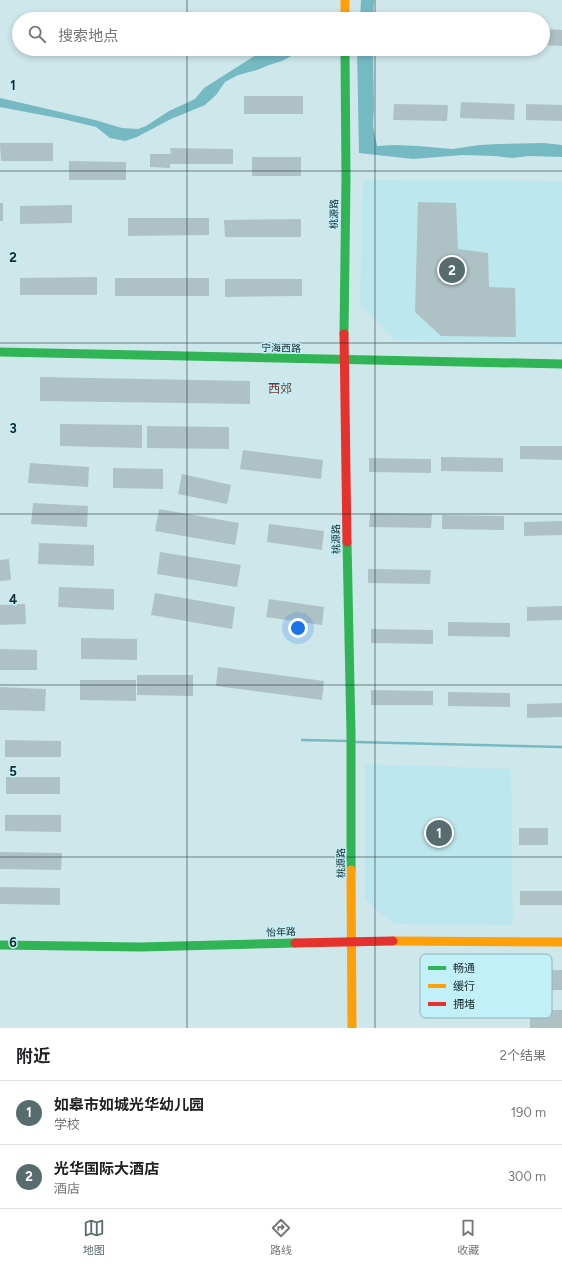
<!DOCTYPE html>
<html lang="zh">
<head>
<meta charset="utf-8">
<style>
  body { margin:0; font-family:Figtree,"Noto Sans SC",sans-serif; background:#f6f6f6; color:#202124 }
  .you { position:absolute; left:298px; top:628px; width:14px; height:14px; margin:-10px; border:3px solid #fff; border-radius:50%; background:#1a73e8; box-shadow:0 0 0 6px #1a73e833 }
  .badge { display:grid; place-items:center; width:26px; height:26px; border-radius:50%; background:#576c6f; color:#fff; font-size:13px; font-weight:700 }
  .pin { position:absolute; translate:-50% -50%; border:2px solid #fff; box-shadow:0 1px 4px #0006 }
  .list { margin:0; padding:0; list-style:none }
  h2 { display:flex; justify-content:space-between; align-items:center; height:52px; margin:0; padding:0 16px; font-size:17px }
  h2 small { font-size:13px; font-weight:400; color:#757577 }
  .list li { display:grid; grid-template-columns:26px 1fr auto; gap:12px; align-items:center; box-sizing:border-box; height:64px; padding:0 16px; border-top:1px solid #e0e0e0 }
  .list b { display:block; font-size:15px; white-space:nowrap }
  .list p { margin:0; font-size:13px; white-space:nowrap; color:#757577 }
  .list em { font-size:13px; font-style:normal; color:#757577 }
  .icon { flex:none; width:22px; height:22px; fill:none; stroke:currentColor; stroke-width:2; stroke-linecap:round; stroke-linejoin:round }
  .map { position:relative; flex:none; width:562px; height:1028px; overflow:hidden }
  .search { position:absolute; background:#fff; box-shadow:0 2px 6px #0003; left:12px; right:12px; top:12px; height:44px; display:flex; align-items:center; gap:10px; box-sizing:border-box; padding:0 14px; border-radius:22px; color:#757577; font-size:15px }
  .sheet { height:180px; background:#fff }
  nav { display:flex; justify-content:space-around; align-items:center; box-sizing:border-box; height:56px; border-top:1px solid #e0e0e0; background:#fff; font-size:11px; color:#757577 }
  nav a { display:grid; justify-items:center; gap:2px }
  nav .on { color:#576c6f }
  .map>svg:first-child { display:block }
  .built { fill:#bce7ee }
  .water { fill:#75bac3 }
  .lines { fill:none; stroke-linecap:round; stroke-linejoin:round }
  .stream { stroke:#75bac3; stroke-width:2.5 }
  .building { fill:#aec2c6 }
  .fast { stroke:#30b455; stroke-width:9 }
  .slow { stroke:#ff9f0a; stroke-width:9 }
  .jam { stroke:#e5322d; stroke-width:9 }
  .grid { fill:none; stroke:#17292c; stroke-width:1; stroke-opacity:0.55 }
  .labels { text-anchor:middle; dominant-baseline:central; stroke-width:3; stroke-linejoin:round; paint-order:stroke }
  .street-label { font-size:10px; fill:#17292c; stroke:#c1f0f8 }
  .quarter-label { font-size:12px; fill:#78322b; stroke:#c1f0f8 }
  .key { fill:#c1f0f8; stroke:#8eb4bb; stroke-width:1 }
  .key-label { font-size:11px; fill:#17292c }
  .grid-label { font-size:13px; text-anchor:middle; font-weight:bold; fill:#17292c; stroke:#c1f0f8; stroke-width:3; stroke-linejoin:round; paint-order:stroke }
</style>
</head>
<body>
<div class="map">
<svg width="562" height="1028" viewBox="0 0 562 1028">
  <rect width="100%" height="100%" fill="#cee7eb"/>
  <path class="built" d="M363,180l199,1v164l-167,-5 -35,-36z
    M365,764l146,5 2,156 -118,-1 -16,-12 -14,-14z"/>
  <path class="water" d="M361,0h13l-1,19h-13z
    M263,49h37l-3,4 -15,8 -13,4 -12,5 -19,5 -13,7 -9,13 -11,10 -34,14 -34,18 -12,4 -15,-3 -14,-11 -33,-8 -63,-12v-9l95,22 27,8 16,1 8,-3 23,-15 26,-12 9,-11 52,-33z
    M357,49h16l1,58 -1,19 4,20 17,-1 24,1 34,3 28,-4 19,-1 45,-1 18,2v12l-33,-1 -17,2 -18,-2 -31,-1 -50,4 -54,-6z"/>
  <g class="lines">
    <path class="stream" d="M302,740l46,1
      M355,742l207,5"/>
  </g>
  <path class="building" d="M543,29l19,1v16l-19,-1z
    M244,96h59v18h-59z
    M461,102l54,2 -1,16 -54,-2z
    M394,104l54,1 -1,16 -54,-1z
    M526,104l36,1v16l-36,-1z
    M0,143h53v18h-52z
    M170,148l63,1v15h-63v4l-20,-1v-13h21z
    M252,157h49v19h-49z
    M69,161l57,1v18h-57z
    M418,202l38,1 2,46 30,4 1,34 26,1 1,49 -75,-1 -26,-24z
    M0,203h3v18h-3z
    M72,205v18l-52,1v-18z
    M128,218h81v17l-81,1z
    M301,219v18h-76l-1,-17z
    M97,277v18h-77v-17z
    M115,278h94v18h-94z
    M225,279h77v17l-77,1z
    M40,377l210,4v23l-210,-3z
    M60,424l82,1v23l-82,-2z
    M147,426l82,1v22l-82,-1z
    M520,446h42v14l-42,-1z
    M243,450l80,10 -2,19 -81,-10z
    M441,457l62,1v14l-62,-1z
    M369,458l62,1v14l-62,-1z
    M30,463l59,4 -1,20 -60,-4z
    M113,468l50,1v20l-50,-1z
    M182,474l49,11 -4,19 -49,-10z
    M33,503l55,3 -1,21 -56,-3z
    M159,509l80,14 -4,22 -80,-14z
    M370,513l62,1 -1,14 -62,-1z
    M442,515l62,1v14l-62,-1z
    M562,521v14l-38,1v-14z
    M269,524l55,7 -2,19 -55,-8z
    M39,543l55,2v21l-56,-2z
    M160,552l81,13 -4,22 -80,-13z
    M9,559l2,21 -11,1v-21z
    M368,569l63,1 -1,14 -62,-1z
    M59,587l55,2v21l-56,-3z
    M155,593l80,14 -3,22 -81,-14z
    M269,599l55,8 -2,18 -56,-8z
    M25,604l1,20 -26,1v-20z
    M562,606v14l-35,1v-14z
    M448,622l62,1v14l-62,-1z
    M371,629l62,1v14l-62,-1z
    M81,638l56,1v21l-56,-1z
    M0,649l37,1v20h-37z
    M218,667l106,14 -2,19 -106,-14z
    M137,675h56v21l-56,-1z
    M80,680h56v21l-56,-1z
    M0,687l46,2 -1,22 -45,-1z
    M371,690l62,1v14h-62z
    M448,692l62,1v14l-62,-1z
    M562,703v14l-35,1v-14z
    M5,740l56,1v16h-56z
    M6,777h54v17h-54z
    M5,815h56v17l-56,-1z
    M519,828h29v17h-29z
    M0,852l62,1 -1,17 -61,-1z
    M0,887l60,1v17l-60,-1z
    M520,891h42v14h-42z
    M562,970v20h-50v-19z
    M530,1010h32v18h-32z"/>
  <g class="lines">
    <path class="fast" d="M344,334l2,-156 -1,-129
      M0,352l562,12
      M347,542l4,192v136
      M0,945l140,2 155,-4"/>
    <path class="slow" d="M345,0v19
      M351,870l1,158
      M393,941l169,1"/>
    <path class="jam" d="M344,334l3,208
      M295,943l98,-2"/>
  </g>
  <path class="grid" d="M187,0v19M375,0v19M187,49v979M375,49v979M0,171h562M0,343h562M0,514h562M0,685h562M0,857h562"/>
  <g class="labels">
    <g class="street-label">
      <text transform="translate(334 214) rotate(-89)">桃源路</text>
      <text transform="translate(281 348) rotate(1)">宁海西路</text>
      <text transform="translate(336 539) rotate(-91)">桃源路</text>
      <text transform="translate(341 863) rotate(-91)">桃源路</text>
      <text transform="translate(281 932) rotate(-2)">怡年路</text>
    </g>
    <g class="quarter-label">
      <text x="280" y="389">西郊</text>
    </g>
  </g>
  <rect x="420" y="954" width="132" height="64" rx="6" class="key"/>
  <rect x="428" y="966" width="18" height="4" fill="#30b455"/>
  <rect x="428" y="984" width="18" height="4" fill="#ff9f0a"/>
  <rect x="428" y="1002" width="18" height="4" fill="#e5322d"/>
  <g class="key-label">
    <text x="453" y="972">畅通</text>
    <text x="453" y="990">缓行</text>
    <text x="453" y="1008">拥堵</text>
  </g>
  <g class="grid-label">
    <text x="13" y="90">1</text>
    <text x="13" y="262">2</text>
    <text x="13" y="433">3</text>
    <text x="13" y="604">4</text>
    <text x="13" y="776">5</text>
    <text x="13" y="947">6</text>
  </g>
</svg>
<div class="you"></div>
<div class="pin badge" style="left:439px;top:833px">1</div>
<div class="pin badge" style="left:452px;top:270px">2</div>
<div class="search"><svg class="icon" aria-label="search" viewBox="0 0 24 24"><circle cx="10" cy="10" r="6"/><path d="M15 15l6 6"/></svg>搜索地点</div>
</div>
<section class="sheet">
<h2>附近<small>2个结果</small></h2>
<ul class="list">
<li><span class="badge">1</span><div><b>如皋市如城光华幼儿园</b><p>学校</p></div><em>190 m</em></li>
<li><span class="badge">2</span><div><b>光华国际大酒店</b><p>酒店</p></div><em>300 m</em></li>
</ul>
</section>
<nav>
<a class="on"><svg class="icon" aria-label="map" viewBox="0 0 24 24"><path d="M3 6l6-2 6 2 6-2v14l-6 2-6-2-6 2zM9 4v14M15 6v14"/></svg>地图</a>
<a><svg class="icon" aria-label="directions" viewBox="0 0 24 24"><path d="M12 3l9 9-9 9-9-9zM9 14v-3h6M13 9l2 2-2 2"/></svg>路线</a>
<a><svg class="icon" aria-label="saved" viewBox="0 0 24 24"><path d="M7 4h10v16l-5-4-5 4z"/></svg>收藏</a>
</nav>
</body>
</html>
